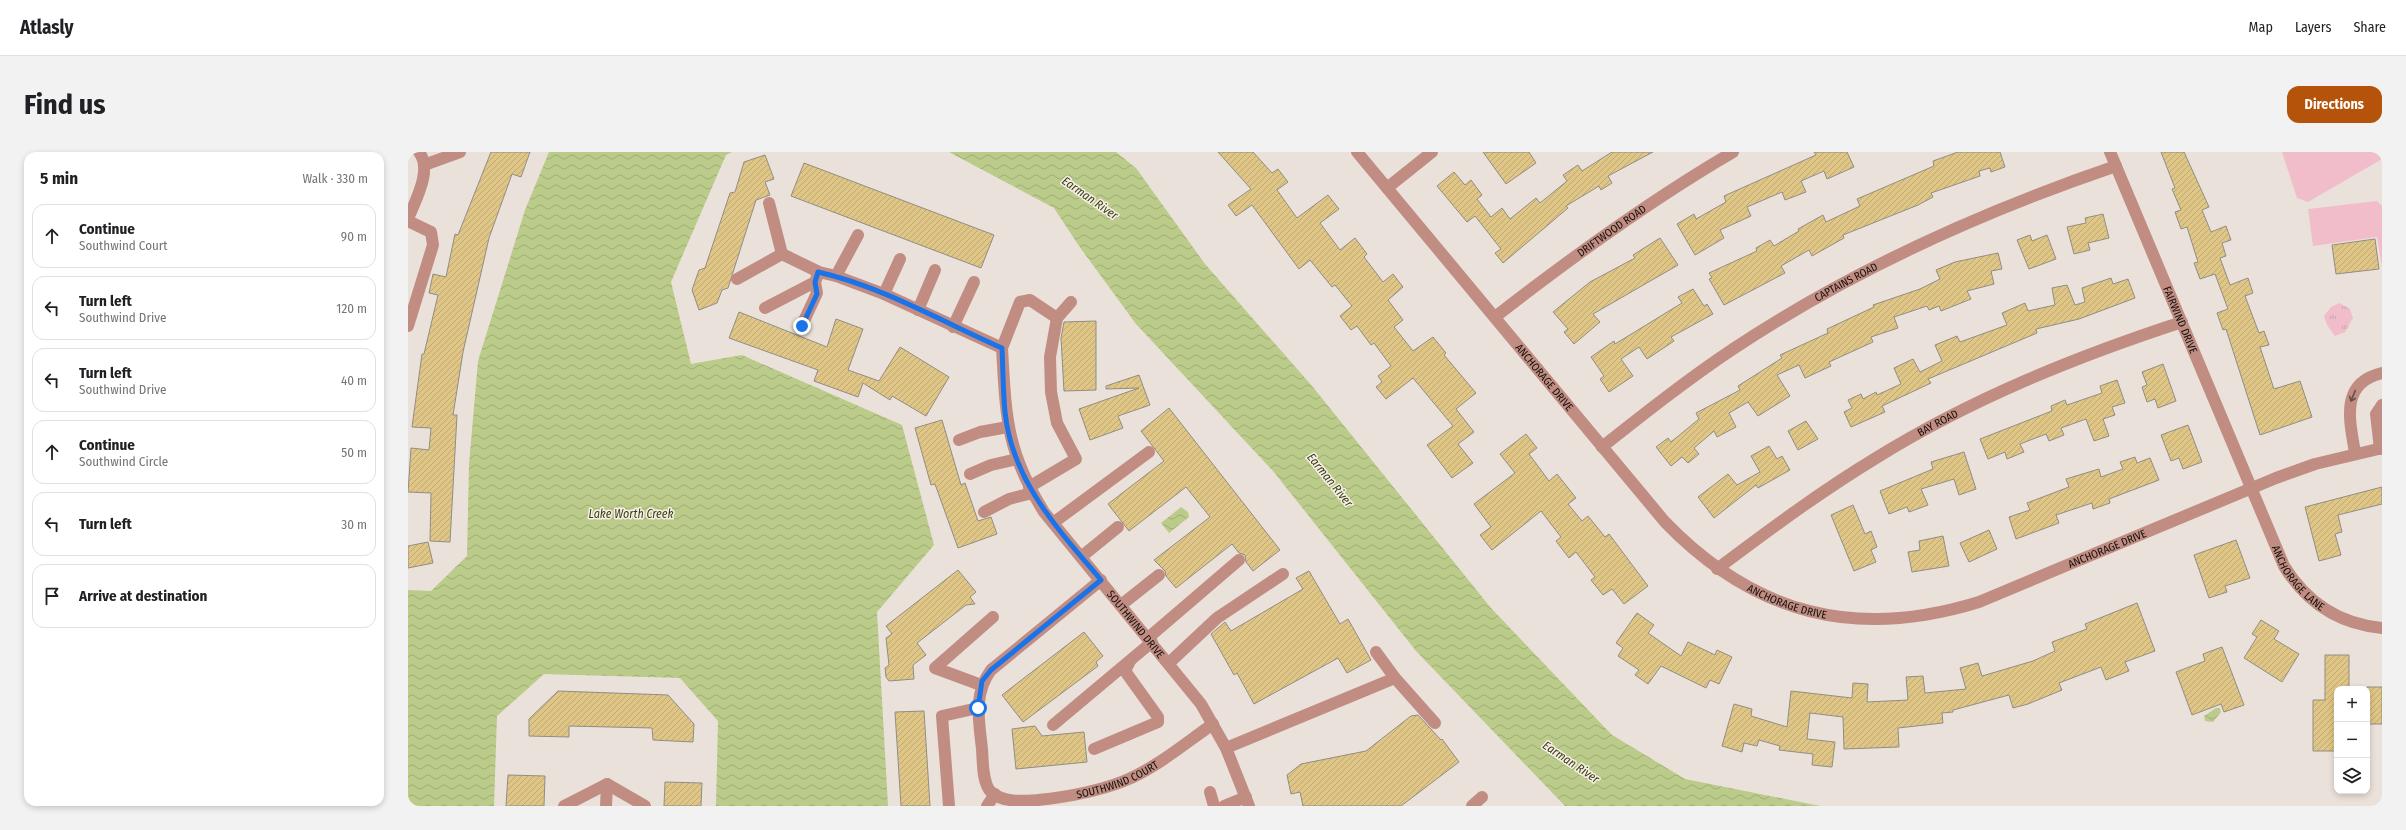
<!DOCTYPE html>
<html lang="en">
<head>
<meta charset="utf-8">
<style>
  body { margin:0; font-family:"Fira Sans Condensed",sans-serif; background:#f2f2f2; color:#202124 }
  .controls { position:absolute; right:12px; bottom:12px; display:grid; overflow:hidden; border-radius:8px; box-shadow:0 2px 6px #0003 }
  .controls button { width:36px; height:36px; display:grid; place-items:center; padding:0; border:0; border-bottom:1px solid #e0e0e0; background:#fff; color:#202124; font:20px sans-serif }
  .stop { position:absolute; width:12px; height:12px; margin:-9px; border:3px solid #1a73e8; border-radius:50%; background:#fff }
  .stop.end { background:#1a73e8; border-color:#fff; box-shadow:0 1px 4px #0008 }
  .list { margin:0; padding:0; list-style:none }
  h2 { display:flex; justify-content:space-between; align-items:center; height:52px; margin:0; padding:0 16px; font-size:17px }
  h2 small { font-size:13px; font-weight:400; color:#757577 }
  .list li { display:grid; grid-template-columns:26px 1fr auto; gap:12px; align-items:center; box-sizing:border-box; height:64px; margin:0 8px 8px; padding:0 8px; border:1px solid #e0e0e0; border-radius:12px }
  .list b { display:block; font-size:15px; white-space:nowrap }
  .list p { margin:0; font-size:13px; white-space:nowrap; color:#757577 }
  .list em { font-size:13px; font-style:normal; color:#757577 }
  .icon { flex:none; width:22px; height:22px; fill:none; stroke:currentColor; stroke-width:2; stroke-linecap:round; stroke-linejoin:round }
  .map { position:relative; flex:none; width:1974px; height:654px; overflow:hidden; border-radius:12px }
  header { display:flex; align-items:center; gap:24px; box-sizing:border-box; height:56px; padding:0 20px; background:#fff; border-bottom:1px solid #e0e0e0 }
  header strong { font-size:19px }
  nav { display:flex; gap:22px; margin-inline-start:auto; font-size:14px }
  .intro { display:flex; align-items:center; justify-content:space-between; box-sizing:border-box; height:96px; padding:0 24px }
  h1 { margin:0; font-size:28px }
  .button { padding:10px 18px; border-radius:12px; background:#b45309; color:#fff; font-size:14px; font-weight:700 }
  main { display:flex; gap:24px; padding:0 24px }
  aside { flex:1; background:#fff; border-radius:12px; box-shadow:0 2px 6px #0003 }
  .map>svg:first-child { display:block }
  .grass { fill:#f2bdcb }
  .park { fill:url(#park-tufts) }
  .water { fill:url(#water-waves) }
  .building { fill:url(#building-hatch); stroke:#918d85 }
  .lines { fill:none; stroke-linecap:round; stroke-linejoin:round }
  .minor { stroke:#c18d83; stroke-width:12 }
  .oneway { stroke:#6a4e48 }
  .route { stroke:#1a73e8; stroke-width:5 }
  .labels { text-anchor:middle; dominant-baseline:central; stroke-width:3; stroke-linejoin:round; paint-order:stroke }
  .street-label { font-size:11px; fill:#13100d; stroke:#f7eee7 }
  .water-label { font-size:12px; font-style:italic; fill:#374010; stroke:#f7eee7 }
</style>
</head>
<body>
<header>
<strong>Atlasly</strong>
<nav><a>Map</a><a>Layers</a><a>Share</a></nav>
</header>
<div class="intro"><h1>Find us</h1><a class="button">Directions</a></div>
<main>
<aside>
<h2>5 min<small>Walk · 330 m</small></h2>
<ul class="list">
<li><svg class="icon" aria-label="ahead" viewBox="0 0 24 24"><path d="M12 20V5M6 11l6-6 6 6"/></svg><div><b>Continue</b><p>Southwind Court</p></div><em>90 m</em></li>
<li><svg class="icon" aria-label="left" viewBox="0 0 24 24"><path d="M17 20v-9H6M10 6l-5 5 5 5"/></svg><div><b>Turn left</b><p>Southwind Drive</p></div><em>120 m</em></li>
<li><svg class="icon" aria-label="left" viewBox="0 0 24 24"><path d="M17 20v-9H6M10 6l-5 5 5 5"/></svg><div><b>Turn left</b><p>Southwind Drive</p></div><em>40 m</em></li>
<li><svg class="icon" aria-label="ahead" viewBox="0 0 24 24"><path d="M12 20V5M6 11l6-6 6 6"/></svg><div><b>Continue</b><p>Southwind Circle</p></div><em>50 m</em></li>
<li><svg class="icon" aria-label="left" viewBox="0 0 24 24"><path d="M17 20v-9H6M10 6l-5 5 5 5"/></svg><div><b>Turn left</b></div><em>30 m</em></li>
<li><svg class="icon" aria-label="arrive" viewBox="0 0 24 24"><path d="M6 21V4h12l-3 4 3 4H6"/></svg><div><b>Arrive at destination</b></div></li>
</ul>
</aside>
<div class="map">
<svg width="1974" height="654" viewBox="0 0 1974 654">
  <defs>
    <pattern id="park-tufts" width="24" height="20" patternUnits="userSpaceOnUse"><rect width="24" height="20" fill="#f2bdcb"/><path d="M3 7l-1-3M5 7V3M7 7l1-3M15 17l-1-3M17 17v-4M19 17l1-3" fill="none" stroke="#cfa1ad"/></pattern>
    <pattern id="water-waves" width="16" height="10" patternUnits="userSpaceOnUse"><rect width="16" height="10" fill="#bbcb8a"/><path d="M0 5q4-4 8 0t8 0" fill="none" stroke="#a0ad76"/></pattern>
    <pattern id="building-hatch" width="6" height="6" patternUnits="userSpaceOnUse"><rect width="6" height="6" fill="#dfc686"/><path d="M-1 1l2-2M0 6l6-6M5 7l2-2" fill="none" stroke="#bea972"/></pattern>
  </defs>
  <rect width="100%" height="100%" fill="#eae1da"/>
  <path class="grass" d="M1874,0h100v7l-74,43 -11,-4z
    M1969,49l5,5v61l-5,-30 -64,9 -5,-37z"/>
  <path class="park" d="M1931,151l11,6 3,9 -8,14 -10,4 -8,-11 -3,-9 7,-9z"/>
  <path class="water" d="M141,0h183l-6,3 -55,127 20,82 51,-9 160,70 32,120 -57,67 11,194h-172l2,-85 -38,-43 -136,-4 -47,42 -3,90h-86v-216l23,1 36,-35 2,-91 9,-104 47,-151z
    M541,0h167l20,16 69,96 107,122 179,222 121,127 73,44 135,27h-255l-149,-155 -143,-180 -137,-147 -57,-78 -25,-38z
    M773,355l7,5 1,5 -20,16 -8,-10z
    M1808,556h4l1,4 -8,10 -8,-1 -1,-5z"/>
  <path class="building" d="M83,0h39l-9,25 -9,-3 -23,64 -26,114 -10,63h4l-7,127 -20,-1 1,-48 -23,-1 3,-44 18,2 2,-22 -19,-1 10,-73h2l14,-59 -9,-2 4,-19 13,3 9,-43 3,1z
    M810,0h35l19,21 6,-4 10,13 -11,8 20,28 31,-23 11,14 -19,14 20,27 15,-12 12,16 -3,3 19,25 10,-8 10,13 -15,13 15,20 -9,7 19,24 20,-14 13,16 -2,2 32,38 -20,16 18,23 -16,12 15,19 -21,15 -25,-33 26,-19 -40,-48 -27,21 -10,-12 6,-5 -4,-6 13,-10 -17,-23 -3,2 -14,-19 -6,4 -11,-14 12,-10 -17,-21 -3,2 -22,-27 -11,9 -47,-64 -16,11 -8,-11 23,-16z
    M1075,0h46l7,11 -30,21z
    M1204,0h41l-45,24 4,7 -11,7 -2,-4 -33,20 2,2 -65,55 -8,-10 6,-4 -26,-33 -8,6 -30,-36 17,-14 11,13 6,-5 11,15 -5,4 14,18 11,-9 8,11 26,-21 4,5 27,-22 -4,-6 15,-10 4,6z
    M1406,0h33l7,15 -27,12 -3,-8 -23,10 5,11 -21,8 -3,-8 -35,15 4,9 -31,14 4,8 -29,17 -18,-31 17,-10 2,5 30,-17 -2,-6 92,-41z
    M1550,0h42l5,15 -14,5 -1,-4 -11,3 1,5 -49,17 2,4 -15,8 -75,30 1,3 -32,18 -3,-6 -28,16 4,7 -61,32 -15,-26 3,-1 -3,-5 48,-22 -1,-3 14,-8 4,6 25,-15 -1,-2 25,-14 3,7 34,-16 -3,-7 77,-33 -1,-5z
    M1753,0h23l25,55 -7,3 9,22 15,-6 5,14 -9,3 4,13 -6,2 10,27 18,-7 5,15 -8,3 14,37 5,-2 5,14 -9,2 14,42 26,-8 12,36 -52,18 -34,-106 -3,1 -6,-17 11,-4 -13,-35 -15,5 -6,-16 4,-1 -11,-35 -6,2 -6,-17 6,-2 -9,-21 3,-1z
    M357,3l9,24 -9,3 5,13 -14,5 -28,88 -6,2 -5,13 -18,7 -7,-20 7,-20 6,-2 25,-75 5,-1 9,-30z
    M396,11l190,72 -13,33 -190,-72z
    M1695,62l6,24 -21,5 2,7 -16,4 -7,-27 19,-4 -1,-5z
    M1622,83l2,6 15,-6 9,24 -27,10 -12,-29z
    M1252,86l18,27 -85,49 7,8 -26,22 -10,-12 4,-3 -15,-17 37,-30 45,-24 -2,-3z
    M1967,87l4,30 -43,5 -4,-29z
    M1590,101l4,16 -11,2 3,13 -27,7 4,8 -30,12 -2,-5 -10,4 -2,-4 -33,11 4,11 -27,9 2,5 -44,20 2,4 -26,12 -6,-13 -22,10 13,21 -32,20 -10,-14 -19,11 7,14 -19,10 -3,-6 -20,17 5,6 -11,9 -6,-6 -11,9 -15,-19 12,-9 3,4 28,-23 -3,-6 44,-23 -2,-4 44,-28 -2,-3 48,-22 -1,-4 47,-22 -1,-2 47,-16 20,-10 -4,-9 19,-8z
    M1703,126l2,6 15,-5 7,19 -56,21 -43,10 1,4 -109,46 3,4 -49,23 3,6 -34,15 -7,-15 8,-4 -4,-8 13,-6 2,5 13,-7 1,3 24,-11 -7,-16 19,-9 7,13 22,-11 -7,-16 22,-9 3,6 47,-17 -5,-12 23,-10 3,8 27,-6 -3,-17 15,-3 8,20 10,-3 -3,-14z
    M1285,137l11,17 3,-2 6,10 -42,23 3,4 -27,18 -8,-12 -18,12 12,17 -24,16 -9,-13 4,-3 -13,-19 23,-16 1,3 67,-41 -4,-6z
    M331,160l88,35 9,-28 27,10 -15,41 31,11 21,-34 49,30 -23,39 -34,-20 -2,4 -27,-17 -5,14 -44,-16 4,-11 -89,-32z
    M688,169v69l-32,1 -3,-53 3,-16z
    M1755,212l13,37 -18,7 -3,-9 -8,3 -5,-15 5,-2 -5,-13z
    M731,223l11,30 -32,11 5,12 -33,12 -11,-31 60,-21 -33,1v-3z
    M1709,228l8,23 -13,4 3,8 -12,4 6,17 -15,5 -8,-22 -25,9 3,7 -15,6 -3,-7 -26,10 4,8 -17,7 -2,-7 -17,7 -8,-20 72,-28 -1,-5 14,-6 2,5 35,-12 -2,-7z
    M761,256l111,142 -27,21 -7,-9 -1,-7 -6,-2 -7,-9 -56,44 -10,-12 -1,-5 -11,-11 56,-43 -24,-30 -57,44 -21,-27 56,-43 -23,-30z
    M534,268l19,65 4,-2 13,38 13,-4 6,17 -39,14 -23,-64 -4,1 -16,-57z
    M1398,269l12,18 -20,11 -10,-19z
    M1780,273l14,37 -19,7 -4,-11 -8,3 -10,-26z
    M1118,282l11,14 -8,6 20,27 8,-7 19,24 -8,6 14,17 6,-5 17,21 4,-3 39,52 -24,18 -12,-15 -9,6 -12,-15 4,-3 -19,-25 -7,6 -13,-17 5,-4 -20,-26 -49,39 -12,-15 11,-8 -17,-23 41,-31 -15,-19z
    M1361,294l8,13 5,-3 8,14 -32,18 -2,-3 -42,33 -16,-21 30,-23 9,11 23,-13 -9,-16z
    M1556,300l12,37 -17,6 -5,-16 -33,10 7,16 -19,7 -2,-5 -18,7 -9,-23 53,-22 -2,-7z
    M1727,305l2,6 13,-5 9,22 -50,19 1,4 -17,6 -1,-6 -36,12 3,8 -43,16 -7,-22 21,-7 -3,-7 42,-16 -3,-8 33,-10 2,8 22,-8 -3,-7z
    M1974,335v17l-44,11 4,17 -7,2 6,21 -22,6 -14,-54z
    M1445,353l12,29 6,-3 6,16 -6,3 5,12 -22,9 -23,-56z
    M1581,378l8,19 -28,13 -9,-19z
    M1535,384l6,30 -37,6 -4,-20 12,-2 -1,-9z
    M1828,388l14,38 -25,8 2,6 -18,6 -15,-43z
    M20,390l5,21 -25,5v-22z
    M550,418l18,22 -6,5 5,7 -9,1 -49,38 9,12 -13,10 1,14 -25,2 -3,-4 -1,-9 4,-3 -3,-27 6,-4 -6,-8z
    M901,419l31,53 8,-5 23,41 -24,13 -9,-15 -84,46 -17,-31 -3,2 -23,-41 14,-12 6,9 72,-42 -7,-11z
    M1729,451l18,48 -30,11 4,9 -23,9 -5,-13 -42,16 3,7 -34,14 -15,4 -4,-13 -56,15v2l-11,1 1,10 -45,5 1,19 -55,2 -1,-32 -33,-4 -3,26 28,3 -3,25 -20,-2 1,-11 -34,-4 1,-4 -21,-6 -2,6 -13,-3 -2,9 -20,-6 12,-42 18,5 -1,7 36,11 4,-36 61,7 1,-15 15,1 -1,18 41,-2 -2,-23 17,-1 2,17 41,-4 -6,-21 18,-5 4,13 51,-15 22,-10 -3,-9 35,-13 -2,-5z
    M1229,461l17,12 -6,8 33,23 7,-14 27,13 2,-5 15,7 -13,27 -9,-4 -4,8 -45,-22 -13,18 -13,-9 4,-5 -21,-14 5,-8 -7,-5z
    M1853,468l18,11 -5,8 25,15 -17,28 -38,-24 13,-21 -5,-3z
    M676,480l19,24 -7,6 2,4 -75,56 -21,-27z
    M1814,495l22,58 -20,7 -3,-8 -29,11 -16,-43 29,-11 -2,-7z
    M1917,503h24v34h-12v62h-24v-51h12z
    M1959,535h15v37h-15z
    M150,539l110,4 26,29 -1,18 -40,-2 -1,-12 -83,-2v11l-40,-1v-17z
    M516,559l6,95h-29l-6,-94z
    M1010,563l23,25 1,-1 17,23 -58,44h-98l-3,-14 -9,2 -4,-19 14,-11 65,-13 45,-35z
    M627,574l7,10 42,-4 3,30 -71,7 -4,-40z
    M100,623l37,1 -1,30h-38z
    M257,630l37,1 -1,23h-37z"/>
  <g class="lines">
    <g class="minor">
      <path id="s1" d="M949,0l308,370c90,93 191,118 314,80l297,-124 39,-14 67,-16"/>
      <path id="s2" d="M1702,0l174,414c22,36 55,58 98,62"/>
      <path d="M16,13l36,-13"/>
      <path d="M979,36l45,-36"/>
      <path id="s3" d="M361,51l13,51 37,18 17,4 48,18 118,54c4,69 4,103 42,164l157,192 25,44 23,58"/>
      <path d="M0,67c7,-18 25,-49 11,-67"/>
      <path d="M0,69l23,11 2,13 -25,81"/>
      <path d="M428,124l22,-41"/>
      <path d="M329,127l45,-25"/>
      <path d="M476,142l16,-35"/>
      <path d="M357,156l50,-26 4,-10"/>
      <path d="M510,158l17,-40"/>
      <path id="s4" d="M1087,165c77,-60 154,-116 238,-165"/>
      <path d="M394,173l15,-32 -2,-11"/>
      <path d="M545,175l21,-45"/>
      <path d="M594,196l18,-46 10,-2 27,18"/>
      <path d="M551,288l21,-8 28,-5"/>
      <path id="s5" d="M1194,295c43,-34 86,-68 131,-98 119,-79 248,-137 383,-183"/>
      <path d="M1972,297l-4,-35 6,-9"/>
      <path d="M1947,301c-5,-32 -16,-70 27,-80"/>
      <path d="M562,322l21,-9 26,-6"/>
      <path d="M621,335l47,-28 -19,-36 -6,-31 -1,-35 7,-39 14,-16"/>
      <path d="M576,360l25,-13 23,-6"/>
      <path d="M645,371l96,-71"/>
      <path d="M673,405l37,-30"/>
      <path id="s6" d="M1309,417c52,-39 103,-77 159,-111 95,-59 199,-101 306,-136"/>
      <path id="s7" d="M693,428l-110,90c-18,24 -12,51 -9,79 1,12 0,34 9,43 12,11 33,9 47,8 29,-3 58,-8 86,-19 32,-13 60,-37 89,-57"/>
      <path d="M713,453l38,-30"/>
      <path d="M740,486l91,-78"/>
      <path d="M968,500l19,26"/>
      <path d="M761,511l48,-45 66,-44"/>
      <path d="M573,533l-46,-17 58,-51"/>
      <path d="M645,573l99,-83"/>
      <path d="M818,596l169,-70 40,45"/>
      <path d="M686,597l64,-27v-5l-33,-46 5,-10"/>
      <path d="M802,640l4,14"/>
      <path d="M156,654l43,-22 38,22"/>
      <path d="M198,654l1,-22"/>
      <path d="M541,654l-7,-90 36,-8"/>
      <path d="M579,654l8,-12"/>
      <path d="M816,654l22,-9"/>
      <path d="M1064,654l10,-9"/>
    </g>
  </g>
  <defs><path id="oneway-shaft" d="M-6 0H5M1.5-3L5.5 0L1.5 3" fill="none" stroke-width="1.6" stroke-linecap="round" stroke-linejoin="round"/></defs>
  <use class="oneway" href="#oneway-shaft" transform="translate(1945 244) rotate(112)"/>
  <g class="lines">
    <path class="route" d="M394,174l15,-32 -2,-12 3,-10c63,14 125,50 184,76 1,21 1,43 3,64 7,69 53,117 96,168l-110,90 -9,11 -4,27"/>
  </g>
  <g class="labels">
    <g class="street-label">
      <text stroke="none"><textPath href="#s4" startOffset="145">DRIFTWOOD ROAD</textPath></text>
      <text stroke="none"><textPath href="#s5" startOffset="295">CAPTAINS ROAD</textPath></text>
      <text stroke="none"><textPath href="#s2" startOffset="182">FAIRWIND DRIVE</textPath></text>
      <text stroke="none"><textPath href="#s1" startOffset="293">ANCHORAGE DRIVE</textPath></text>
      <text stroke="none"><textPath href="#s6" startOffset="265">BAY ROAD</textPath></text>
      <text stroke="none"><textPath href="#s1" startOffset="964">ANCHORAGE DRIVE</textPath></text>
      <text stroke="none"><textPath href="#s2" startOffset="467">ANCHORAGE LANE</textPath></text>
      <text stroke="none"><textPath href="#s1" startOffset="629">ANCHORAGE DRIVE</textPath></text>
      <text stroke="none"><textPath href="#s3" startOffset="609">SOUTHWIND DRIVE</textPath></text>
      <text stroke="none"><textPath href="#s7" startOffset="400">SOUTHWIND COURT</textPath></text>
    </g>
    <g class="water-label">
      <text transform="translate(682 46) rotate(35)">Earman River</text>
      <text transform="translate(922 328) rotate(51)">Earman River</text>
      <text x="223" y="362">Lake Worth Creek</text>
      <text transform="translate(1163 610) rotate(34)">Earman River</text>
    </g>
  </g>
</svg>
<div class="controls">
<button>+</button>
<button>−</button>
<button><svg class="icon" aria-label="layers" viewBox="0 0 24 24"><path d="M12 4l9 5-9 5-9-5zM3 14l9 5 9-5"/></svg></button>
</div>
<div class="stop" style="left:570px;top:556px"></div>
<div class="stop end" style="left:394px;top:174px"></div>
</div>
</main>
</body>
</html>
